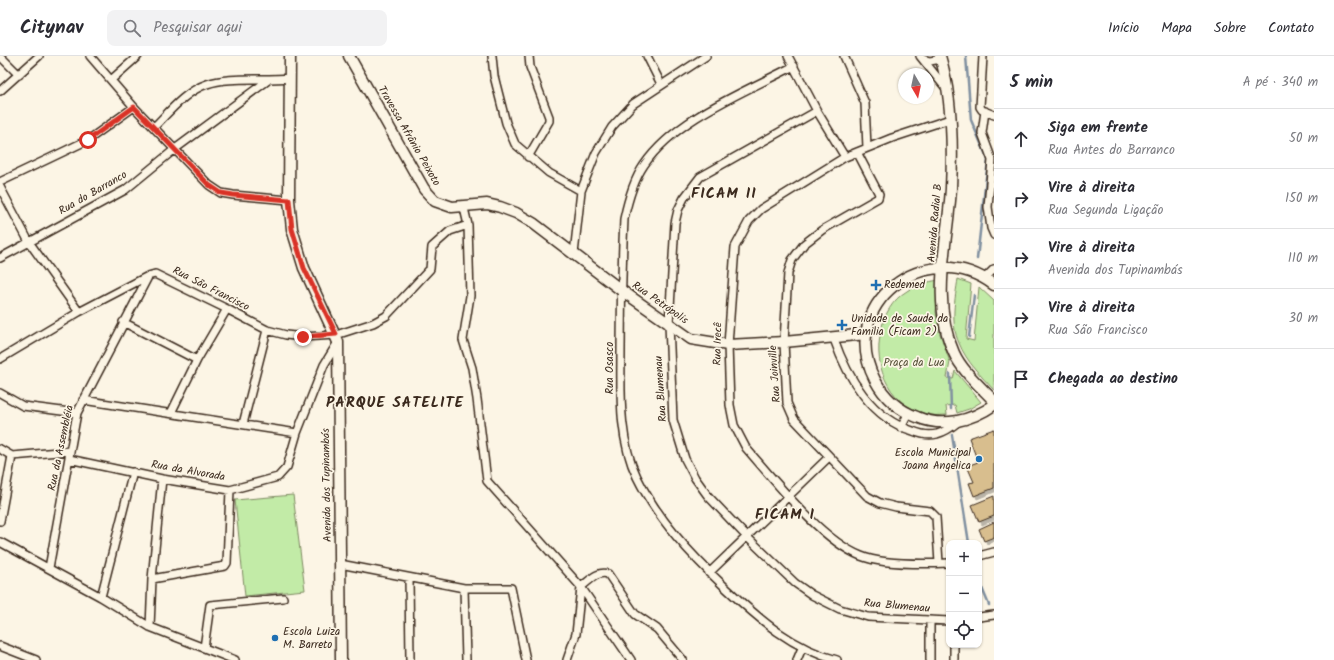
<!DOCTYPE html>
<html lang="pt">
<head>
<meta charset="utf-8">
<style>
  body { margin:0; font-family:Kalam,sans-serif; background:#f2f2f3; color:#2b2b33 }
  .controls { position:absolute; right:12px; bottom:12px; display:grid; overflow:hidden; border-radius:8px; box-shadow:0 1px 3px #0004 }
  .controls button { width:36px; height:36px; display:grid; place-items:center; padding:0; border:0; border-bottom:1px solid #e1e1e2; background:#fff; color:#2b2b33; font:20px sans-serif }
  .compass { position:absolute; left:898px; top:12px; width:36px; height:36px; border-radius:50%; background:#fff; box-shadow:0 1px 3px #0004; rotate:171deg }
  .stop { position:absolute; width:12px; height:12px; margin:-9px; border:3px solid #d93025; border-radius:50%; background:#fff }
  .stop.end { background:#d93025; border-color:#fff; box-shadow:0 1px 4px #0008 }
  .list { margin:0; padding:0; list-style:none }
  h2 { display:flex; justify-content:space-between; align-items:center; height:52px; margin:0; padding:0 16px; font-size:17px }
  h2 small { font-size:13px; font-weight:400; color:#7c7c81 }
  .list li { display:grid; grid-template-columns:26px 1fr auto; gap:12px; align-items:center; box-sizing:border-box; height:60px; padding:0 16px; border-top:1px solid #e1e1e2 }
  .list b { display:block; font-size:15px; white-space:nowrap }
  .list p { margin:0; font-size:13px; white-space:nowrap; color:#7c7c81 }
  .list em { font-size:13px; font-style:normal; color:#7c7c81 }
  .icon { flex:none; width:22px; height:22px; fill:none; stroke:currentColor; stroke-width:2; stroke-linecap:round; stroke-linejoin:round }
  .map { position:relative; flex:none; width:994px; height:604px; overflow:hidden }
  header { display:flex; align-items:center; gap:24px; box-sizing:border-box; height:56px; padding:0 20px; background:#fff; border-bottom:1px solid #e1e1e2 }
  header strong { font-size:19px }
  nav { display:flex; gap:22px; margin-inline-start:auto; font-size:14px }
  .search { width:280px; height:36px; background:#f2f2f3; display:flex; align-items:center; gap:10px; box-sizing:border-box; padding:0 14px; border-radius:8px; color:#7c7c81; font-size:15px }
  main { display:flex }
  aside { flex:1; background:#fff }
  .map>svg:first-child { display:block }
  .green { fill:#c2eba7; stroke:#7e8a62 }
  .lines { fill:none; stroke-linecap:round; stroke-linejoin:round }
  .stream { stroke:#8090a0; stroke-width:2.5 }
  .building { fill:#d8be8e; stroke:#3b2a1e; filter:url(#shadow) }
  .street-casing { stroke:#3b2a1e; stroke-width:10 }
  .secondary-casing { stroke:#3b2a1e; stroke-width:13 }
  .street { stroke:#fcf5e5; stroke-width:7 }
  .secondary { stroke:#fcf5e5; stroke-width:10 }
  .route { stroke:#d93025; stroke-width:5 }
  .poi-dot { fill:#1f6fb2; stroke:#fcf5e5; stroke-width:1.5 }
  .labels { text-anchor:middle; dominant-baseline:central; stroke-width:3.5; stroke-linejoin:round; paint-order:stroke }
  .street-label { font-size:11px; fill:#3b2a1e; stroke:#fcf5e5 }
  .poi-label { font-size:11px; fill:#3b2a1e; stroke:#fcf5e5; text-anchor:start }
  .park-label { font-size:11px; fill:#565139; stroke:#fcf5e5 }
  .district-label { font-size:15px; font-weight:bold; letter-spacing:1px; fill:#3b2a1e; stroke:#fcf5e5 }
</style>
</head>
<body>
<header>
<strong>Citynav</strong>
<div class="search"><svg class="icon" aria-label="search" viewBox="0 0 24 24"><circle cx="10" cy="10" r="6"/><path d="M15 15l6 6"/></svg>Pesquisar aqui</div>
<nav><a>Início</a><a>Mapa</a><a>Sobre</a><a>Contato</a></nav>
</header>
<main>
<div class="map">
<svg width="994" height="604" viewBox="0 0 994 604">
  <defs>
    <filter id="shadow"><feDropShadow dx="3" dy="3" stdDeviation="0" flood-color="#0004"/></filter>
  </defs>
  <rect width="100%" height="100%" fill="#fcf5e5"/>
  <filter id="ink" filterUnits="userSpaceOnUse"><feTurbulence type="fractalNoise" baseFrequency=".025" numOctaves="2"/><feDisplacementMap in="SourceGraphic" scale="8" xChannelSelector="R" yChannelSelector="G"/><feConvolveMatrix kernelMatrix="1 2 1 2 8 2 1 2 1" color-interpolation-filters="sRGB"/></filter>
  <g filter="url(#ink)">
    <path class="green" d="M958,223l13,5 -5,55 8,2 5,-54 15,14v89c-13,-14 -28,-29 -35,-47 -9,-19 -4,-45 -1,-64z
      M939,224l-3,32 3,19 11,31 -3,16 6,1 2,-8 26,31 -12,7 -12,4 -2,-8 -9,1 1,9c-5,0 -10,1 -15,0 -41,-6 -60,-47 -51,-84 3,-16 11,-31 26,-40 10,-7 20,-9 32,-11z
      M293,439l12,95 -60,6 -10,-96z"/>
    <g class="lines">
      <path class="stream" d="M966,0l5,64 17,40 -11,99
        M969,281l5,-42
        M950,318l1,35
        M952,379l17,108
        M979,525l10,24"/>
    </g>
    <path class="building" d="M994,373v59l-20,8 -5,-13 5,-1 -7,-16 11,-4 -9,-24z
      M994,440v20l-15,6 -7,-17z
      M994,466v15l-10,4 -5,-12z"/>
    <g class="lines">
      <defs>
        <path id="street" d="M0,0l19,19
          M90,0l44,51 75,78 12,8 12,2 56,5
          M492,0l2,20 12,47 9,21 34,29 32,18
          M647,0l14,28
          M788,0l29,55 28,46
          M844,0l21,47 2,45
          M920,0l25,31
          M983,0l-3,51 2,3 12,5
          M923,3l7,2 11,-2
          M794,10c-49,26 -118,52 -150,99 -11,16 -16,35 -20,54 -2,43 -3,86 -3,130 0,42 -3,89 16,128 21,43 55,79 90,112 32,30 66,60 110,71
          M111,24l27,-24
          M0,35l39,-35
          M817,55l-117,66 -16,21 -6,12 -3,13 -6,101 4,96 12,39 10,19 13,18 39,41 48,46 17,12 28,14 28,8 81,4
          M985,55l-3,22 10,27 -4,47 3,21 3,7
          M154,71c15,-15 32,-36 53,-43 21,-8 58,-3 83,-6
          M857,96l22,42 -1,4 -56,32 -18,14 -12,16 -4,13 -4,69 3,61 7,16 73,77 13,7 16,4 34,4 6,6 3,46
          M528,101l21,-36v-4l-19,-50 -1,-11
          M0,126l88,-42 46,-33
          M0,131l29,55 50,70
          M464,152l4,17 2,71 -7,44 9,28 5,31 10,82 94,106 50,73
          M574,198l7,-63 15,-38 16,-26 21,-23 73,-48
          M0,202l125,-68 50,-41 92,-68
          M985,222l9,-9
          M123,266l74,38
          M834,283c13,38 38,80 79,92 7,3 16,5 24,3 7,-2 15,-7 21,-12
          M0,303l79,-47 69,-36 7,-2 72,35 40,21 19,5 17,2 33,-2 37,-12 13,-7 44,-47 2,-22 18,-16 18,-6
          M0,337l23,13 54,7
          M83,344l214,33
          M171,357l26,-53 30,-51
          M243,368l24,-94
          M901,372l7,-14
          M0,393l12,7 58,-5
          M69,403l93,20 68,11 48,-13 9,-10 10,-34 27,-68 14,-23
          M0,465l12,-65
          M0,486l101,55 49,30 85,33
          M979,500l15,-4
          M949,507c-24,1 -66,2 -88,-7 -40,-16 -86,-75 -115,-108l-12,-23 -4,-20 -2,-60 7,-98 14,-26 12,-12 84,-52 47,-19 58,-19
          M340,508l124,24h47l15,72
          M49,512l28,-155 71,-136
          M709,517l120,-116
          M409,522l1,82
          M152,523l73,-13 2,-3 3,-73
          M464,532l2,72
          M101,541l32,-125
          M979,561l15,-2
          M150,571l2,-48 10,-100
          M0,590l36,14
          M204,592l6,-43 73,-7
          M567,604l9,-26 5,-47c8,-6 17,-17 27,-13l27,40 22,15 26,31
          M797,604l5,-12
          M930,604v-39
          M954,604v-15"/>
        <path id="secondary" d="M290,0l-1,144 3,29 12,39 34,74 3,318
          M349,0l75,133 11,12 17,6 35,-3 13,3 16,6 17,10 88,67 70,49 37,6 56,-3 83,-8
          M940,0c12,40 13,91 11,132 -3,54 -21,113 3,165 8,18 27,34 40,48
          M994,229c-69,-51 -158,21 -119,95 9,17 23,30 42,37 26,11 54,4 77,-12"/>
      </defs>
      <use href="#street" class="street-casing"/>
      <use href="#secondary" class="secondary-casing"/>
      <use href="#street" class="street"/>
      <use href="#secondary" class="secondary"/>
    </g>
  </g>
  <g class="lines" filter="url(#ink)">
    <path class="route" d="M88,84l46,-33 75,78 12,8 12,2 56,5 3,29 12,39 32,66 -33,3"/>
  </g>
  <g class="poi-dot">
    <path d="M874 223h4v4h4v4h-4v4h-4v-4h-4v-4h4z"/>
    <path d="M840 263h4v4h4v4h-4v4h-4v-4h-4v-4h4z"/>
    <circle cx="979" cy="403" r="4"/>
    <circle cx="275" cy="582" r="4"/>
  </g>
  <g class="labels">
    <g class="street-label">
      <text transform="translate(409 80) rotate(60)">Travessa Afrânio Peixoto</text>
      <text transform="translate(93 137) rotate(-30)">Rua do Barranco</text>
      <text transform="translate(935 167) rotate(-85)">Avenida Radial B</text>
      <text transform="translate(211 233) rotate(27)">Rua São Francisco</text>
      <text transform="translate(660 247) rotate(35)">Rua Petrópolis</text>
      <text transform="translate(718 288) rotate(-89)">Rua Irecê</text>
      <text transform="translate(610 312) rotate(-90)">Rua Osasco</text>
      <text transform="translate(775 318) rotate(-94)">Rua Joinville</text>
      <text transform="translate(661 333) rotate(-94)">Rua Blumenau</text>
      <text transform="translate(61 392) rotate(-78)">Rua da Assembléia</text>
      <text transform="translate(188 415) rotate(10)">Rua da Alvorada</text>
      <text transform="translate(327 429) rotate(-91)">Avenida dos Tupinambás</text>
      <text transform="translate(897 550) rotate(5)">Rua Blumenau</text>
    </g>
    <g class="poi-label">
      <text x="884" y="229">Redemed</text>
      <text x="851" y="263">Unidade de Saude da<tspan x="851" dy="13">Familia (Ficam 2)</tspan></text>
      <text x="971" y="397" text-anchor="end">Escola Municipal<tspan x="971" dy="13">Joana Angelica</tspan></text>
      <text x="283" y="576">Escola Luiza<tspan x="283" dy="13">M. Barreto</tspan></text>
    </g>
    <g class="park-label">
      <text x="914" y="307">Praça da Lua</text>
    </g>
    <g class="district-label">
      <text x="724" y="138">FICAM II</text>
      <text x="395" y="347">PARQUE SATELITE</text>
      <text x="785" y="459">FICAM I</text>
    </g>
  </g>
</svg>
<div class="controls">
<button>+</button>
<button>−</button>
<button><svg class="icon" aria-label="locate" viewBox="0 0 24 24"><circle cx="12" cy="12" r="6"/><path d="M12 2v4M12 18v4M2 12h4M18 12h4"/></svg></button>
</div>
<svg class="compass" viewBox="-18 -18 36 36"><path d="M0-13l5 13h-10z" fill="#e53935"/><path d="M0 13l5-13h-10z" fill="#7c7c81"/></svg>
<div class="stop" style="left:88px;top:84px"></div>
<div class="stop end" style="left:303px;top:281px"></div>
</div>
<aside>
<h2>5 min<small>A pé · 340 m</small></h2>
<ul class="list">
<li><svg class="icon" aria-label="ahead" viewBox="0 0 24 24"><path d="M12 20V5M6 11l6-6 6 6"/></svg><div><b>Siga em frente</b><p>Rua Antes do Barranco</p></div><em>50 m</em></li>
<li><svg class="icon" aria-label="right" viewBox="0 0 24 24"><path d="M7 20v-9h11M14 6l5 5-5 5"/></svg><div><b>Vire à direita</b><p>Rua Segunda Ligação</p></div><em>150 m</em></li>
<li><svg class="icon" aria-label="right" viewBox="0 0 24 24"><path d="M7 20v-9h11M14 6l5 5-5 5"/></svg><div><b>Vire à direita</b><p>Avenida dos Tupinambás</p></div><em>110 m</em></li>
<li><svg class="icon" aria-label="right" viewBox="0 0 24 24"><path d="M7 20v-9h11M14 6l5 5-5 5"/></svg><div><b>Vire à direita</b><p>Rua São Francisco</p></div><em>30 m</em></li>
<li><svg class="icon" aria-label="arrive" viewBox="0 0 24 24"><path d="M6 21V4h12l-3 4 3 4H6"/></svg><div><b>Chegada ao destino</b></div></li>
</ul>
</aside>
</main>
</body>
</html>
